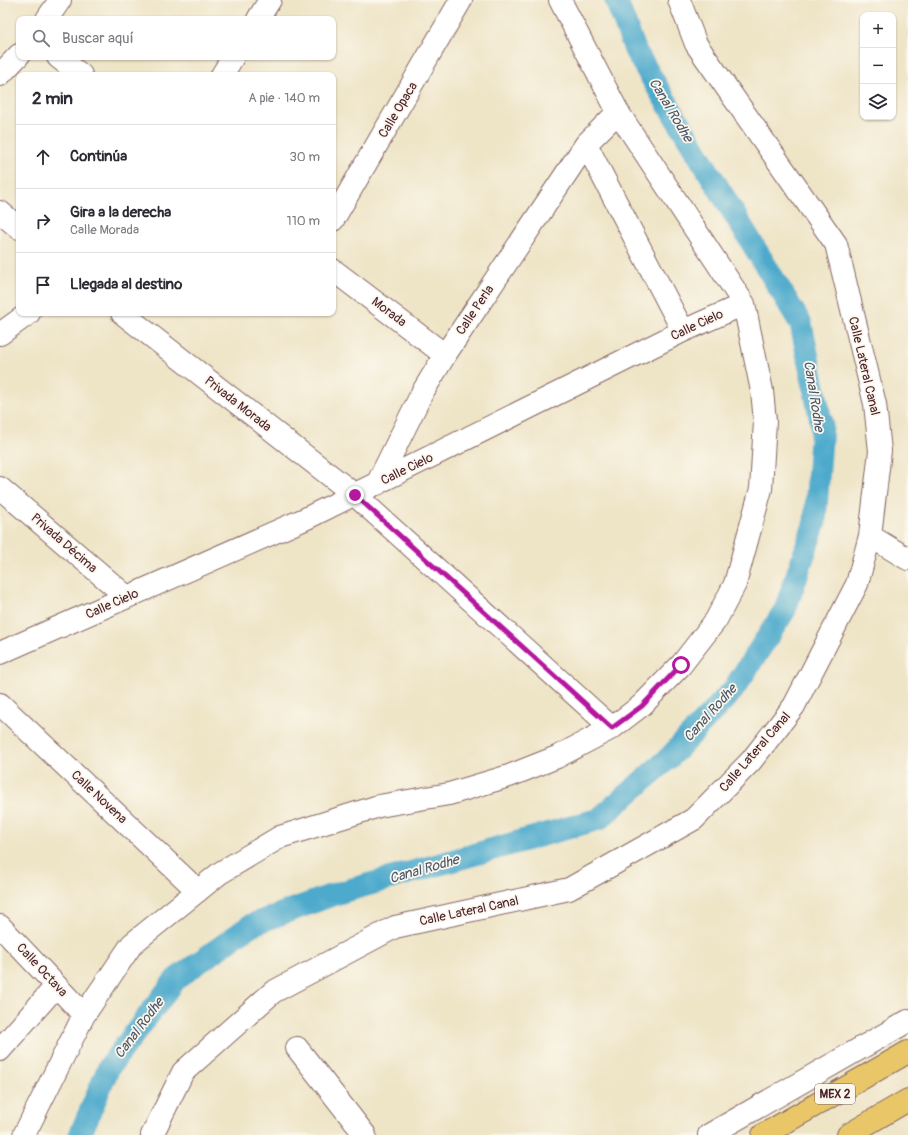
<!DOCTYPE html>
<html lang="es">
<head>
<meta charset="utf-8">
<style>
  body { margin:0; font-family:Pangolin,sans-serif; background:#f2f2f3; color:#2b2b33 }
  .controls { position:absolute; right:12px; top:12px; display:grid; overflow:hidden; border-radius:8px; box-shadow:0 1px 3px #0004 }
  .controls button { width:36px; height:36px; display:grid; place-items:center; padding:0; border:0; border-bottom:1px solid #e1e1e2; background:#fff; color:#2b2b33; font:20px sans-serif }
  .stop { position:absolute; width:12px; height:12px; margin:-9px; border:3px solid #b5179e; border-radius:50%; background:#fff }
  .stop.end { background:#b5179e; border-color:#fff; box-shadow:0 1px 4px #0008 }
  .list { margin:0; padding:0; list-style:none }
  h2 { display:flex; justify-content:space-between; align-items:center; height:52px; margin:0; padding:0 16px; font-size:17px }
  h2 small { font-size:13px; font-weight:400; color:#7c7c81 }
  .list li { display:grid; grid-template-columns:26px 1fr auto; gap:12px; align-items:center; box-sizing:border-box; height:64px; padding:0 16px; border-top:1px solid #e1e1e2 }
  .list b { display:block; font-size:15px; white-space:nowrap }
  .list p { margin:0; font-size:13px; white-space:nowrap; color:#7c7c81 }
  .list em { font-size:13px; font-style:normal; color:#7c7c81 }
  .icon { flex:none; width:22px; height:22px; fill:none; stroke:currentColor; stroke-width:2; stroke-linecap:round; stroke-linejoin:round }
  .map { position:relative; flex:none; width:908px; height:1135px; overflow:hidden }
  .search { position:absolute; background:#fff; box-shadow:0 1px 3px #0004; left:16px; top:16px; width:320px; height:44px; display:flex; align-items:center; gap:10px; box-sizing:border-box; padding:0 14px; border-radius:8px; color:#7c7c81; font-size:15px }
  .panel { position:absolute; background:#fff; box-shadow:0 1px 3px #0004; left:16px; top:72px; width:320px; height:244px; border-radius:8px }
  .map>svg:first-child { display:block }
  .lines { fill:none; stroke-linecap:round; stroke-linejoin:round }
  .canal { stroke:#4eaacc; stroke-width:23 }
  .minor-casing { stroke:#836461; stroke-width:24 }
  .highway-casing { stroke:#836461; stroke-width:24 }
  .minor { stroke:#fff; stroke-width:22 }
  .highway { stroke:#e9c769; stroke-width:22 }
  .route { stroke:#b5179e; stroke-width:5 }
  .labels { text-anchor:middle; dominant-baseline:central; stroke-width:3.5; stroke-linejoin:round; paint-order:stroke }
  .shield { fill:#fbf7ec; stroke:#7f6065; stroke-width:1 }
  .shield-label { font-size:12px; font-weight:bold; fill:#4a1f2b }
  .street-label { font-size:13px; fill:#4a1f2b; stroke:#fbf7ec }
  .water-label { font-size:14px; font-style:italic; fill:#4c576b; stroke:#fbf7ec }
</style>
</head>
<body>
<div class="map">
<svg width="908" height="1135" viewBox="0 0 908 1135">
  <rect width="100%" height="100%" fill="#fbf7ec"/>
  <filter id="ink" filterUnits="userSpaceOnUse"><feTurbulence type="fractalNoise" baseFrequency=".025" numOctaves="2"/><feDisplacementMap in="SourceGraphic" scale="8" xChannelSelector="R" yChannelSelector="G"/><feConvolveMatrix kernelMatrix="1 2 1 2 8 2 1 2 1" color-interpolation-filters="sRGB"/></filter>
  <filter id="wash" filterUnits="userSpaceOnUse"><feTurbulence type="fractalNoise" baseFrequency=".012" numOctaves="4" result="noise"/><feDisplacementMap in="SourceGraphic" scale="16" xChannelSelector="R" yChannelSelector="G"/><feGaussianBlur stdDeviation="0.9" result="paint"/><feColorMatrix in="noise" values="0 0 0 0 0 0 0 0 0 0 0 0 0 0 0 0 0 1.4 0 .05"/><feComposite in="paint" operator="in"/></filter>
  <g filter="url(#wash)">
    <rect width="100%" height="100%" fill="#eee4c6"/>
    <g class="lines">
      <path class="canal" d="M80,1135l29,-68 67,-88 75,-54 84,-31 264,-75 71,-62 63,-67 52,-80 30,-88 7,-96 -21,-102 -165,-272 -20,-52"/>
    </g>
  </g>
  <g filter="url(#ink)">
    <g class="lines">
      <defs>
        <path id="minor" d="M47,19l13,-19
          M258,19l12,-19
          M58,57l23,18
          M0,75l19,-20
          M222,75l11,-18
          M618,112l-32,32 97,187
          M0,212l19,16
          M333,220l128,-220
          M333,270l112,85
          M122,313l233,182 257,233
          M0,334l29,-21
          M377,484l45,-91 23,-38 141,-211
          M0,488l127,109
          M870,536l38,23
          M0,653l307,-135 376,-187 61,-27
          M0,704l198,187
          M0,926l84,89
          M297,1048l68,87
          M0,1050l56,-64
          M24,1135l60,-120 48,-71 88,-71 60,-36 99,-31 70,-12 60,-18 48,-19 55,-29 30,-23 39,-40 35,-45 19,-36 26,-95 4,-68 -3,-30 -18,-87 -126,-192 -58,-112
          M152,1135l31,-63 90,-80 122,-65 174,-38 125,-70 57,-58 43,-55 63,-122 13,-48 10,-85 -5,-47 -39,-160 -140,-200 -17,-44
          M709,1135l199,-114"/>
        <path id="highway" d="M763,1135l145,-83
          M848,1135l60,-35"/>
      </defs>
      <use href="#minor" class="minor-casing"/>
      <use href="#highway" class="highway-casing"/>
      <use href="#minor" class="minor"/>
      <use href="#highway" class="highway"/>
    </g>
  </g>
  <g class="lines" filter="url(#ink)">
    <path class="route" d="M355,495l257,233 30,-22 39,-41"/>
  </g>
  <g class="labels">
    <rect class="shield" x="815" y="1084" width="40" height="20" rx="3"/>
    <g class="shield-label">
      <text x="835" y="1094">MEX 2</text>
    </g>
    <g class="street-label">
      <text transform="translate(398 110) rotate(-59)">Calle Opaca</text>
      <text transform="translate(475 310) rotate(-56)">Calle Perla</text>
      <text transform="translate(389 312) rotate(37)">Morada</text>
      <text transform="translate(697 325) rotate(-25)">Calle Cielo</text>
      <text transform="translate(864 366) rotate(77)">Calle Lateral Canal</text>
      <text transform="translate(238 404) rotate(38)">Privada Morada</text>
      <text transform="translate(407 469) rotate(-26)">Calle Cielo</text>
      <text transform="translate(64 543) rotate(41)">Privada Décima</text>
      <text transform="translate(112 604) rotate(-24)">Calle Cielo</text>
      <text transform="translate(755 752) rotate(-49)">Calle Lateral Canal</text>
      <text transform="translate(99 797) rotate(43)">Calle Novena</text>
      <text transform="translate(469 911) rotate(-12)">Calle Lateral Canal</text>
      <text transform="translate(42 970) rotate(47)">Calle Octava</text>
    </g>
    <g class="water-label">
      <text transform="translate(671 110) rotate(59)">Canal Rodhe</text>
      <text transform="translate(814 396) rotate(81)">Canal Rodhe</text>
      <text transform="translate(710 713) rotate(-48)">Canal Rodhe</text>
      <text transform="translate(424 869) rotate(-16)">Canal Rodhe</text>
      <text transform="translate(139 1028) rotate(-53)">Canal Rodhe</text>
    </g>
  </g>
</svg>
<div class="controls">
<button>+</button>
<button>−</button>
<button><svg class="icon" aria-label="layers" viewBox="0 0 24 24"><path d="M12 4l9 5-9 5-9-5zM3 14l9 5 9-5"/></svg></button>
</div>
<div class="stop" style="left:681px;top:665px"></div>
<div class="stop end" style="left:355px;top:495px"></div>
<div class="search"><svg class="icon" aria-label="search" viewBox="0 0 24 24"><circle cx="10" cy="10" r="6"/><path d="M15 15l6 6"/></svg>Buscar aquí</div>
<section class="panel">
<h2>2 min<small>A pie · 140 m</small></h2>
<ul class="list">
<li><svg class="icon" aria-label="ahead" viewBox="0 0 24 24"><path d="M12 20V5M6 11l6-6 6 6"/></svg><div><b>Continúa</b></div><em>30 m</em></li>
<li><svg class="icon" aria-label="right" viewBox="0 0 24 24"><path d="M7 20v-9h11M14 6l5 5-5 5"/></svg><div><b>Gira a la derecha</b><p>Calle Morada</p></div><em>110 m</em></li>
<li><svg class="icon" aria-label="arrive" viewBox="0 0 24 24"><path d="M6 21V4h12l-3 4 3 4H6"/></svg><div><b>Llegada al destino</b></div></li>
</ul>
</section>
</div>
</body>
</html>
